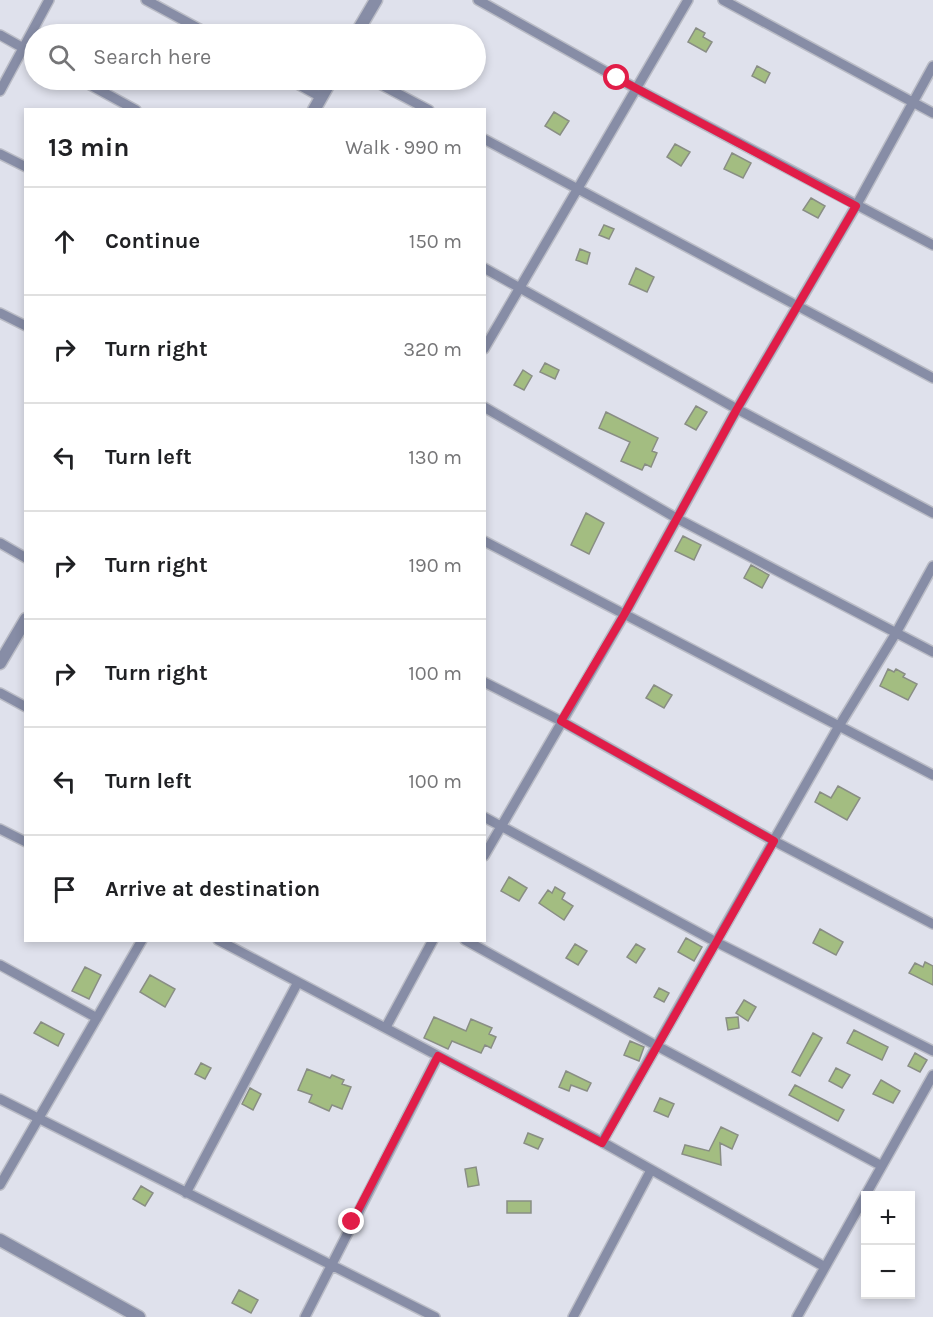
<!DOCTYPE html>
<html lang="en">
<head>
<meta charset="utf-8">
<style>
  body { margin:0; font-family:Karla,sans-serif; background:#f2f2f2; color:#202124 }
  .controls { position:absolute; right:18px; bottom:18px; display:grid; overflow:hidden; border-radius:0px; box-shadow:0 3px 9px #0003 }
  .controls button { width:54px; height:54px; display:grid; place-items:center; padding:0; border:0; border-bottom:2px solid #e0e0e0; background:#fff; color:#202124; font:30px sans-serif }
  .stop { position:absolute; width:18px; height:18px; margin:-14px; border:4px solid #e11d48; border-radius:50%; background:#fff }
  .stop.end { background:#e11d48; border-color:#fff; box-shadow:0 2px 6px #0008 }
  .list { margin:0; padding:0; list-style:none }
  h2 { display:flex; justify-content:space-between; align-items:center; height:78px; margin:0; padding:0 24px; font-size:26px }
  h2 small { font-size:20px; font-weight:400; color:#757577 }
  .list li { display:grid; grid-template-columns:39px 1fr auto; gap:18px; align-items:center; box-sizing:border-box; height:108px; padding:0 24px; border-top:2px solid #e0e0e0 }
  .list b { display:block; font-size:22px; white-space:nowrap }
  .list em { font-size:20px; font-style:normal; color:#757577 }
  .icon { flex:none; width:33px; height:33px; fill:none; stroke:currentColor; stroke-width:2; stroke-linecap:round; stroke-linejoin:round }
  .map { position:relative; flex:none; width:933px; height:1317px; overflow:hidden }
  .search { position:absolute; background:#fff; box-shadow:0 3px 9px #0003; left:24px; top:24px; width:462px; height:66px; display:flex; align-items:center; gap:15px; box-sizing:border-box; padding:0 21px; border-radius:33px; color:#757577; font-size:22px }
  .panel { position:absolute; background:#fff; box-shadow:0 3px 9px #0003; left:24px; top:108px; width:462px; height:834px; border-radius:0px }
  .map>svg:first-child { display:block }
  .building { fill:#a3bd81; stroke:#898e84; stroke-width:1.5 }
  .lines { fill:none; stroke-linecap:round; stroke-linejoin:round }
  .minor-casing { stroke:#babcc6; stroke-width:12 }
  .tertiary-casing { stroke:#babcc6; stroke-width:15 }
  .minor { stroke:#878da6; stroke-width:9 }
  .tertiary { stroke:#878da6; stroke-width:12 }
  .route { stroke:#e11d48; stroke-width:8 }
</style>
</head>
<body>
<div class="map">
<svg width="933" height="1317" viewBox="0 0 933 1317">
  <rect width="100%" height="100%" fill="#dfe1ec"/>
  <path class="building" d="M696,28l9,5 -2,4 9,5 -6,10 -18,-10z
    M757,66l13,7 -5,10 -13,-7z
    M554,112l15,9 -9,14 -15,-9z
    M675,144l15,8 -9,14 -14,-9z
    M732,153l19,10 -8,15 -19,-9z
    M811,198l14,8 -7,12 -15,-8z
    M604,225l10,4 -5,10 -10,-4z
    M580,249l10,4 -3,11 -11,-4z
    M636,268l18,9 -7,15 -18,-8z
    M545,363l14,7 -4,9 -15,-7z
    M523,370l9,6 -8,14 -10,-5z
    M696,406l11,6 -11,18 -11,-6z
    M606,412l52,26 -6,13 5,2 -6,14 -6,-3 -3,6 -21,-9 9,-19 -31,-14z
    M586,513l18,10 -15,31 -18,-9z
    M683,536l18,9 -7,15 -19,-9z
    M751,565l18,10 -7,13 -18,-10z
    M888,669l6,3 2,-3 9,5 -2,3 14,7 -9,16 -28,-14z
    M654,685l18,10 -8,13 -18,-10z
    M838,786l22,12 -13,22 -32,-18 5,-10 11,6z
    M509,877l18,11 -8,13 -18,-10z
    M555,887l10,6 -3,6 11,7 -9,14 -25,-17 9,-13 4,3z
    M820,929l23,13 -7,13 -23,-12z
    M686,938l16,9 -8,14 -16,-9z
    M575,944l12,7 -9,14 -12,-7z
    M636,944l9,5 -9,14 -9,-6z
    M925,962l8,4v19l-24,-12 6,-10 8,4z
    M85,967l16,8 -12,24 -17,-8z
    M150,975l25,14 -10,18 -25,-15z
    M659,988l10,5 -5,9 -10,-5z
    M744,1000l12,7 -8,14 -12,-8z
    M434,1017l32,14 5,-12 21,9 -3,6 7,3 -5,11 -6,-3 -4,8 -29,-12 -4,8 -24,-11z
    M738,1017l1,11 -11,2 -2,-12z
    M41,1022l23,12 -6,12 -24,-13z
    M854,1030l34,17 -6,13 -35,-17z
    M813,1033l9,5 -22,38 -8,-4z
    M630,1041l14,6 -5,14 -15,-6z
    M915,1053l12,7 -7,12 -12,-6z
    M201,1063l10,5 -6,11 -10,-5z
    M836,1068l14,7 -8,13 -13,-7z
    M307,1069l23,9 2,-3 12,5 -2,4 9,3 -9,22 -10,-4 -3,6 -20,-9 3,-7 -14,-5z
    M566,1071l25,12 -4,8 -16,-6 -2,6 -10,-4z
    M881,1080l19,11 -7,12 -20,-9z
    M795,1085l49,25 -6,11 -49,-26z
    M250,1088l11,6 -8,16 -11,-6z
    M660,1098l14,6 -6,13 -14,-6z
    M721,1127l17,8 -6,14 -12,-6 1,22 -39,-11 3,-9 24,6z
    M528,1133l15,6 -5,10 -14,-6z
    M476,1167l3,18 -11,2 -3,-18z
    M141,1186l12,7 -8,13 -12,-7z
    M507,1201h24v12h-24z
    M239,1290l19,10 -7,13 -19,-10z"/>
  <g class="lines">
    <defs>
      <path id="minor" d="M146,0l63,34
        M478,0l159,89 296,156
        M723,0l210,113
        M0,35l34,19
        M81,80l55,30
        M290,80l31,17
        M372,80l57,30
        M0,91l49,-91
        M484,139l449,239
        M0,154l26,13
        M484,268l253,141 196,104
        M0,313l26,13
        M484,349l204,-349
        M484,407l194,112 255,133
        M484,541l449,234
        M0,543l26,15
        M484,682l77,39 213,120 159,83
        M0,693l26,14
        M484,817l232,125 217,109
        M0,829l26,13
        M484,856l140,-241 113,-206 119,-203 77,-140
        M218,940l384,202 223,125
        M465,940l192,106 225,120
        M0,965l97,53
        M386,1027l47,-87
        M0,1099l435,218
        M602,1142l237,-416 57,-93 37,-67
        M0,1185l142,-245
        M186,1193l112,-211
        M305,1317l133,-261
        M573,1317l78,-147
        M797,1317l136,-242"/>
      <path id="tertiary" d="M356,34l20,-34
        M314,110l17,-30
        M0,663l26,-44
        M0,1240l139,77"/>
    </defs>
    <use href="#minor" class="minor-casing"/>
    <use href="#tertiary" class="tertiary-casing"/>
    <use href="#minor" class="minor"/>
    <use href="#tertiary" class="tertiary"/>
  </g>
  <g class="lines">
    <path class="route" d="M352,1222l86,-166 164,87 172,-302 -213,-120 63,-106 113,-206 119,-203 -239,-128"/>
  </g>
</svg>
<div class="controls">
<button>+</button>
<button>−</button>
</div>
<div class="stop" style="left:617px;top:78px"></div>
<div class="stop end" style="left:352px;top:1222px"></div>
<div class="search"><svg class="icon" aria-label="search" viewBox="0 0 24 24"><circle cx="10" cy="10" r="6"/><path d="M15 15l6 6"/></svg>Search here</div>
<section class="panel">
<h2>13 min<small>Walk · 990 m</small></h2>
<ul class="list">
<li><svg class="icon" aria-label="ahead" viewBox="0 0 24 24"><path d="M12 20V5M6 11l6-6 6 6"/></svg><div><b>Continue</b></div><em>150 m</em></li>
<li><svg class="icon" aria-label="right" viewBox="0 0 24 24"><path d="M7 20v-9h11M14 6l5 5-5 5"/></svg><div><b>Turn right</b></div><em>320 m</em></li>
<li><svg class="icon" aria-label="left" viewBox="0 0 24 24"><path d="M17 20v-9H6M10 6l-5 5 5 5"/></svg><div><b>Turn left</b></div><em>130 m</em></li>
<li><svg class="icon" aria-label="right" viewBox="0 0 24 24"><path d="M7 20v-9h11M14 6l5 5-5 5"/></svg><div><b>Turn right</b></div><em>190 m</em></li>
<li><svg class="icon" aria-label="right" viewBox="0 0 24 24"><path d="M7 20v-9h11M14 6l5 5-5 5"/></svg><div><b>Turn right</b></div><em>100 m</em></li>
<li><svg class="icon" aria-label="left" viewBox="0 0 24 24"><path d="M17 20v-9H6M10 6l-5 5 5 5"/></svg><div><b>Turn left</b></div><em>100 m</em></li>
<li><svg class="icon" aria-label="arrive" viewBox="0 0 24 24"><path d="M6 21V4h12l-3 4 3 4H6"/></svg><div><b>Arrive at destination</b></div></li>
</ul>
</section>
</div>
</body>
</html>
